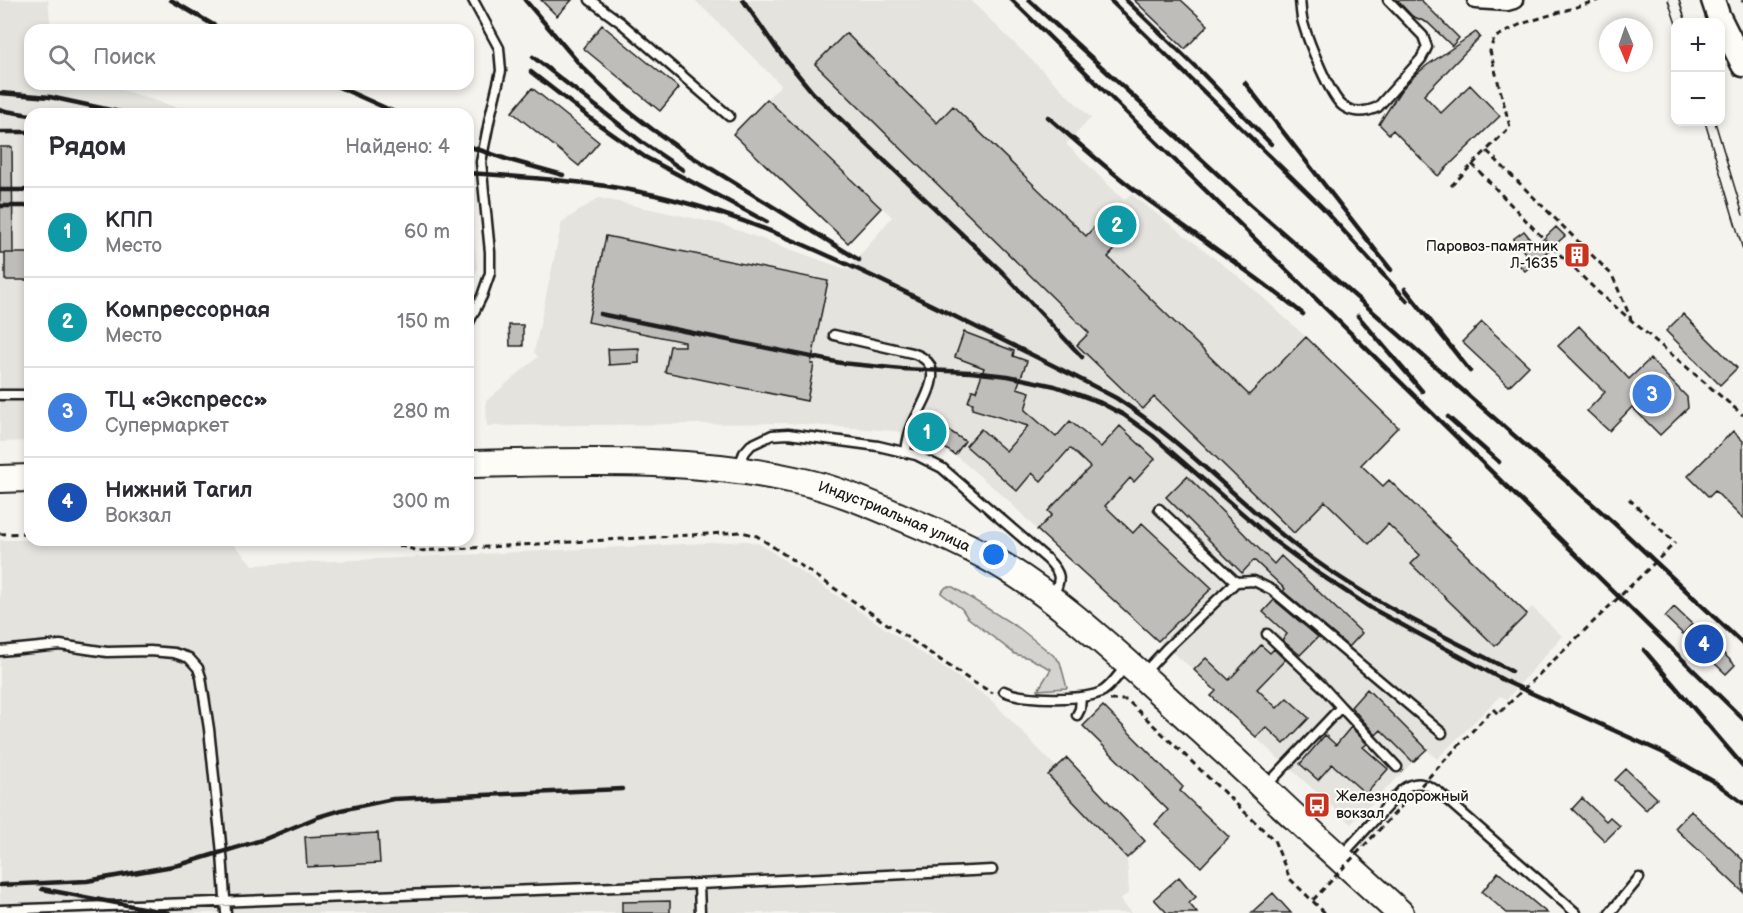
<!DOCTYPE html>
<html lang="ru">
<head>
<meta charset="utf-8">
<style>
  body { margin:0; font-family:"Balsamiq Sans",sans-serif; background:#f7f7f7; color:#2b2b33 }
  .controls { position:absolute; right:18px; top:18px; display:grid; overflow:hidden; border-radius:12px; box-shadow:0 3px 9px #0003 }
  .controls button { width:54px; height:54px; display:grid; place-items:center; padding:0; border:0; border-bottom:2px solid #e1e1e2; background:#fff; color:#2b2b33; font:30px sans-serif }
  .compass { position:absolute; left:1599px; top:18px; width:54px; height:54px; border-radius:50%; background:#fff; box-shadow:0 3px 9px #0003; rotate:178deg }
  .you { position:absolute; left:994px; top:555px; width:21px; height:21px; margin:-15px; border:4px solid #fff; border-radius:50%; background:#1a73e8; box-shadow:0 0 0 9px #1a73e833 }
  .badge { display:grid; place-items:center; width:39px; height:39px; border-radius:50%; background:#ea580c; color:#fff; font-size:20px; font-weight:700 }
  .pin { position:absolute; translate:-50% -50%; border:3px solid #fff; box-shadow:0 2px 6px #0006 }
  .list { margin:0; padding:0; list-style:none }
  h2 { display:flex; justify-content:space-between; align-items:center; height:78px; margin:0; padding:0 24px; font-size:26px }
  h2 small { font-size:20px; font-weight:400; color:#7c7c81 }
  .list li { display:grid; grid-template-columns:39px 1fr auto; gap:18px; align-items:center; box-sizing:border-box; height:90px; padding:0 24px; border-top:2px solid #e1e1e2 }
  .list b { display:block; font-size:22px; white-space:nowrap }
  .list p { margin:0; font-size:20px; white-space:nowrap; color:#7c7c81 }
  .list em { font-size:20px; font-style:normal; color:#7c7c81 }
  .icon { flex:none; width:33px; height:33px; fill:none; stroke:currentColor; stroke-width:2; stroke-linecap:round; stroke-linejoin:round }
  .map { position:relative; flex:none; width:1743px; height:913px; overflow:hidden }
  .search { position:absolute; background:#fff; box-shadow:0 3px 9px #0003; left:24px; top:24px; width:450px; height:66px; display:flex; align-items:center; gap:15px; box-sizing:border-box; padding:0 21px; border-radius:18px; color:#7c7c81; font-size:22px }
  .panel { position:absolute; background:#fff; box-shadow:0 3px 9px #0003; left:24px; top:108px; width:450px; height:438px; border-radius:18px }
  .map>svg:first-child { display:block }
  .built { fill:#e4e3de }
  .green { fill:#d4d3cf; stroke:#787876; stroke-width:1.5 }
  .building { fill:#bebdba; stroke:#1c1c1c; stroke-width:1.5 }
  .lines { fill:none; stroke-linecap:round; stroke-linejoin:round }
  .lane-casing { stroke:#1c1c1c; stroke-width:13 }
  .street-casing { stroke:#1c1c1c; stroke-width:21 }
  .secondary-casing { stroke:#1c1c1c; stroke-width:27 }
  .primary-casing { stroke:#1c1c1c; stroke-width:30 }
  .path { stroke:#1c1c1c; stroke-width:3; stroke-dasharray:6 4.5; stroke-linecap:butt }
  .lane { stroke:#fdfcf7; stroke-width:8 }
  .street { stroke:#fdfcf7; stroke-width:16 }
  .secondary { stroke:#fdfcf7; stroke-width:22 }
  .primary { stroke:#fdfcf7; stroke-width:26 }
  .tram { stroke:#1c1c1c; stroke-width:1.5 }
  .rail { stroke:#1c1c1c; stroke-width:4.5 }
  .path-bridge { stroke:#1c1c1c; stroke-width:3; stroke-dasharray:6 4.5; stroke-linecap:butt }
  .labels { text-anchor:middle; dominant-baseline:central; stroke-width:4.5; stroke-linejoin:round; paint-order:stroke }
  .poi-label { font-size:15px; fill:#1c1c1c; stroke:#fdfcf7; text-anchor:end }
  .street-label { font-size:15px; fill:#1c1c1c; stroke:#fdfcf7 }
</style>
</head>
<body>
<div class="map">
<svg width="1743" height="913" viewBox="0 0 1743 913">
  <rect width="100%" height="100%" fill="#f4f3ee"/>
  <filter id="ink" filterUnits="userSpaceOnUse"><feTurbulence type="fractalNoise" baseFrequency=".0167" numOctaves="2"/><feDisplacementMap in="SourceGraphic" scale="12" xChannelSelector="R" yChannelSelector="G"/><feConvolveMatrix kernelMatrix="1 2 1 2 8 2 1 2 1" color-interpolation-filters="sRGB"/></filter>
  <g filter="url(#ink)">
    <path class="built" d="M0,0h48l3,30h-21v54h74l93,30h-167v327l-30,1z
      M695,0h275l121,118 -25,26 58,56 7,-6 117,90 58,53 92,90 -37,38 22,21 6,-6 137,133 6,-6 30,29 -55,63 -7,-3 -63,63 -11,-10 -75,75 -61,-56 2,-2 -10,-8 -2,2 -69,-64 5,-6 -22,-20 -36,-29 -121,-111 -29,-30 -53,-45 -25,-17 -36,-7 -106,-8 -301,3 -1,-25 52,-44 -4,-5 28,-130 37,-24 121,26 128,46 44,-53 -125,-118 14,-14z
      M468,162l9,108 -9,15z
      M0,540h229l24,25 493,-24 14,3 230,155 67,69 -8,8 78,82 2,35 -9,6 11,14h-1131z"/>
    <path class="green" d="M946,587h7l66,41 34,27 7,7 7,26 -29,2 13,-21 -22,-11 -14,-4 -48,-37 -5,-8 -21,-16z"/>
    <path class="building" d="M541,0h31l-15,16z
      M1134,0h47l27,25 -23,24z
      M1397,0h24l38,38 -7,8 -24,-23 -16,-7z
      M602,25l77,63 -19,23 -77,-63z
      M1476,32l4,5 -56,58 17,18 29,-28 30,31 -62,60 -45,-46 -4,4 -10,-10 22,-34 11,-12 14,-12z
      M846,33l91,90 16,-17 133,130 27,-29 22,21 -27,29 141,138 57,-58 92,90 -37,38 22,21 6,-6 138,134 -32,32 -84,-82 9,-9 -32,-31 -19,20 -44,-43 -31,32 -140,-136 -11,12 -66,-64 12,-12 -274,-269z
      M532,88l67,54 -20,24 -67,-54z
      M767,99l114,109 -33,35 -115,-109z
      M0,147h12l1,106h-13z
      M1556,227l9,9 -40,35 -7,-7 9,-9 -14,-16 11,-8 12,15z
      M606,236l222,45 -17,83h3l-7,37 -142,-29 5,-26h15v-4l-97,-20z
      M5,253h25v27h-25z
      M1683,314l54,54 -17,17 -54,-54z
      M1482,322l47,44 -20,20 -47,-44z
      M509,325h14v21h-13z
      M1579,326l50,53 21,-20 37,38 1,11 -28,27 -28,-28 -23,24 -22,-20 18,-19 -47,-46z
      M964,332l50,19 -1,5 14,5 -10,27 13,4 -5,18 31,27 14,-16 31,26 19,-21 35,33 -21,23 -4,-4 -25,28 28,27 9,-10 70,65 -54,53 -121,-111 15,-15 -4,-4 42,-44 -20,-19 -29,33 -9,-8 -15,18 -51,-45 15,-17 25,22 22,-25 -56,-17 1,-6 -5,-1 4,-12 4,1 8,-23 -29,-11z
      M639,348v15l-30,2 -1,-16z
      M923,424l14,3 2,-3 26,17 -10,14 -25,-17 -11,-2z
      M1733,431l10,10v78l-28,-28 -6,6 -21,-21z
      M1187,476l87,88 7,-8 81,77 -13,14 -66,-56 2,-2 -31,-29 -12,13 -76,-76z
      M1274,600l44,37 -18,18 -18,-15 5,-6 -24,-22z
      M1674,607l18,17 -9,10 -18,-17z
      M1261,645l9,8 4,-4 11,11 -28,29 20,19 10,-10 22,20 -25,26 -18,-17 -10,10 -45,-41 5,-5 -22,-21 12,-12 23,22z
      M1717,647l18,18 -9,9 -18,-17z
      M1367,689l60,60 -14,13 -32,-32 -5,5 -25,-28z
      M1103,706l80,81 -3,4 49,46 -28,30 -46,-43 13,-14 -85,-84z
      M1351,727l16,17 -4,3 25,22 -22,25 -34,-30 -14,16 -18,-16 25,-29 11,10z
      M1067,758l78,83 -18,17 -79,-83z
      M1626,769l31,29 -11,12 -31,-30z
      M1582,798l24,23 4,-4 10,9 -15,15 -33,-32z
      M1691,811l52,49v32l-68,-64z
      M378,833l2,30 -73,4 -2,-30z
      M1498,872l49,41h-40l-25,-21z
      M1179,877l17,20 -7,6 8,10h-30l-13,-14z
      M1273,893l18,20h-40z
      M670,901v12h-48v-11z"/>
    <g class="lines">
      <defs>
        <path id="lane" d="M590,0l30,22 109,94
          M1300,0c1,8 1,16 3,23 5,17 27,74 40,83 11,8 24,6 35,1l43,-48 6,-12 -4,-11 -35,-36
          M468,324l14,-28 8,-23v-21l-9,-90 9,-45 11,-46 -2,-23 -26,-48
          M834,335l78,18c39,12 11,47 1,71 -4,9 -6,18 -7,28
          M0,395h30
          M738,468l6,-15 7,-8 21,-10 16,-1 90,12 38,9 26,13 105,91c14,14 15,19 6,37
          M1236,582l18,-1 18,9 170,143
          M1267,634l55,52 19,21
          M0,651l60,-6 47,7 43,-1 24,2 15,5 9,10 3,9 8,52 13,124 4,60
          M1144,673l22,-24 70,-67 -77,-73
          M1004,691c18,9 82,10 99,0 9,-6 16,-17 23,-25
          M1077,715l3,-6 1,-12
          M1266,786l75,-79 56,60
          M1342,855l61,-66c13,-9 22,-6 34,2l139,122
          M699,884l1,29
          M0,910l699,-26 293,-14
          M1610,913l29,-35"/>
        <path id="street" d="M1476,0l31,2 7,-2"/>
        <path id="secondary" d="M1713,0l5,15 25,50"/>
        <g id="primary">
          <path id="s1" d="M468,464c112,-2 225,-8 336,18 31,7 62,20 92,33 38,16 77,32 112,54 48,30 90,68 132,105 41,38 83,75 124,114 44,43 91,83 136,125"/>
          <path d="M0,479l30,-1"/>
        </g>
      </defs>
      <use href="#lane" class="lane-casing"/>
      <use href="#street" class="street-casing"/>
      <use href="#secondary" class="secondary-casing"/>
      <use href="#primary" class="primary-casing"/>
      <path class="path" d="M1742,0l1,2
        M1487,151l125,124 19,44
        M1472,164l70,73 56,55 145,123
        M1451,186l59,-59 -20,-76 4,-13 27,-14 78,-24
        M1629,499l46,44
        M0,534l30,-1
        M379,540l40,11 323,-19 15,4 216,146 20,11
        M1110,700h17l147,140 16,39 35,34"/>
      <use href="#lane" class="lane"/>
      <use href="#street" class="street"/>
      <use href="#secondary" class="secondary"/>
      <use href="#primary" class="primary"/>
      <path class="tram" d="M1668,0l8,24
        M1679,0l7,22
        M1705,122l38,128
        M1715,122l28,93"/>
      <path class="rail" d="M171,0l51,30
        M525,0l57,67 44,42 26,20 34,24 173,107
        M743,0l33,48 37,45 189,179 80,85
        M1012,0l731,719
        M1029,0l222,205 363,318 129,121
        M1110,0l213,208 84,93
        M1126,0l77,74 68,70
        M533,57l109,85 41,28
        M531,72l67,52 47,33 122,65
        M1245,83l146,187
        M332,84l67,30
        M0,93l50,4 79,17
        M0,110l30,5
        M1048,117c37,32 74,65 114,93 47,35 96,67 141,104
        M0,132h30
        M468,146l38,13 57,16
        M468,173c69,5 140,9 207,27 95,24 183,69 271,112 57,29 115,56 170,86 72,46 128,111 197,161 62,45 132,77 198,112
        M0,190h30
        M0,206h30
        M1405,289l65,82
        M600,314l241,49 61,6 68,3 38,4 47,10 44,16 25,13 29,21 120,104 42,31 56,37 138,75 155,70 52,30 27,20
        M1358,316l64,75
        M1448,417l51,45
        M1644,650l99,116
        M0,885l87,-4 92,-16 86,-26 53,-22 23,-7 52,-11 229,-10
        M42,889l127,24"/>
      <path class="path-bridge" d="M1313,900l180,-191 5,5 177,-171"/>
    </g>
  </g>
  <defs>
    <symbol id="building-square" viewBox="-11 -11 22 22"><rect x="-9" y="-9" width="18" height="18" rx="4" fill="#c8321e" stroke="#fdfcf7"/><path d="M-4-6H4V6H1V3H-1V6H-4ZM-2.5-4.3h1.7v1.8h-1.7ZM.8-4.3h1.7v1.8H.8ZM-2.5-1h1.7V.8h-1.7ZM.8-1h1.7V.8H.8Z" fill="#fff"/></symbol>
    <symbol id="bus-square" viewBox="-11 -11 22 22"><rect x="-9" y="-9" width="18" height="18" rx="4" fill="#c8321e" stroke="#fdfcf7"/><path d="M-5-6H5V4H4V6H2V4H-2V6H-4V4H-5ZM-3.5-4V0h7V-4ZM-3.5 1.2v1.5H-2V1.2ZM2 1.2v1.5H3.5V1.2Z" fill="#fff"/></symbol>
  </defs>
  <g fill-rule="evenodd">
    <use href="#building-square" x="1562" y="240" width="30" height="30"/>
    <use href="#bus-square" x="1302" y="790" width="30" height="30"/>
  </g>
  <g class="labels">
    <g class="poi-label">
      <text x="1558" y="246">Паровоз-памятник<tspan x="1558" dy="17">Л-1635</tspan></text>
      <text x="1336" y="796" text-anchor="start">Железнодорожный<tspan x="1336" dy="17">вокзал</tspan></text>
    </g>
    <g class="street-label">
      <text stroke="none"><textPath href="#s1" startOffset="434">Индустриальная улица</textPath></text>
    </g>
  </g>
</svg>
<div class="controls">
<button>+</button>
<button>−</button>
</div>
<svg class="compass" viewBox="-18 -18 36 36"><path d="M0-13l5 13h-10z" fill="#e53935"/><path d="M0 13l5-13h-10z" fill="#7c7c81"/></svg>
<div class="you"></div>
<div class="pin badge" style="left:927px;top:432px;background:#0f9aa8">1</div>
<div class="pin badge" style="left:1117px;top:225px;background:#0f9aa8">2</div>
<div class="pin badge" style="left:1652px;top:394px;background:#3f7fe0">3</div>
<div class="pin badge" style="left:1704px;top:644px;background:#1a4fb4">4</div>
<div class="search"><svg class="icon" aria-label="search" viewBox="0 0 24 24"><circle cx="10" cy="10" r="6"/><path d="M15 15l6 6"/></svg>Поиск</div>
<section class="panel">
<h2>Рядом<small>Найдено: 4</small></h2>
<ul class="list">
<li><span class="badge" style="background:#0f9aa8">1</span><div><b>КПП</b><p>Место</p></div><em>60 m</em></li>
<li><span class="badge" style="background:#0f9aa8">2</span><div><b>Компрессорная</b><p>Место</p></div><em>150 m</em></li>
<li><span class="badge" style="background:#3f7fe0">3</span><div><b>ТЦ «Экспресс»</b><p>Супермаркет</p></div><em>280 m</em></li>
<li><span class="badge" style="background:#1a4fb4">4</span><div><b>Нижний Тагил</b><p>Вокзал</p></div><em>300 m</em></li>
</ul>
</section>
</div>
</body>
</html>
